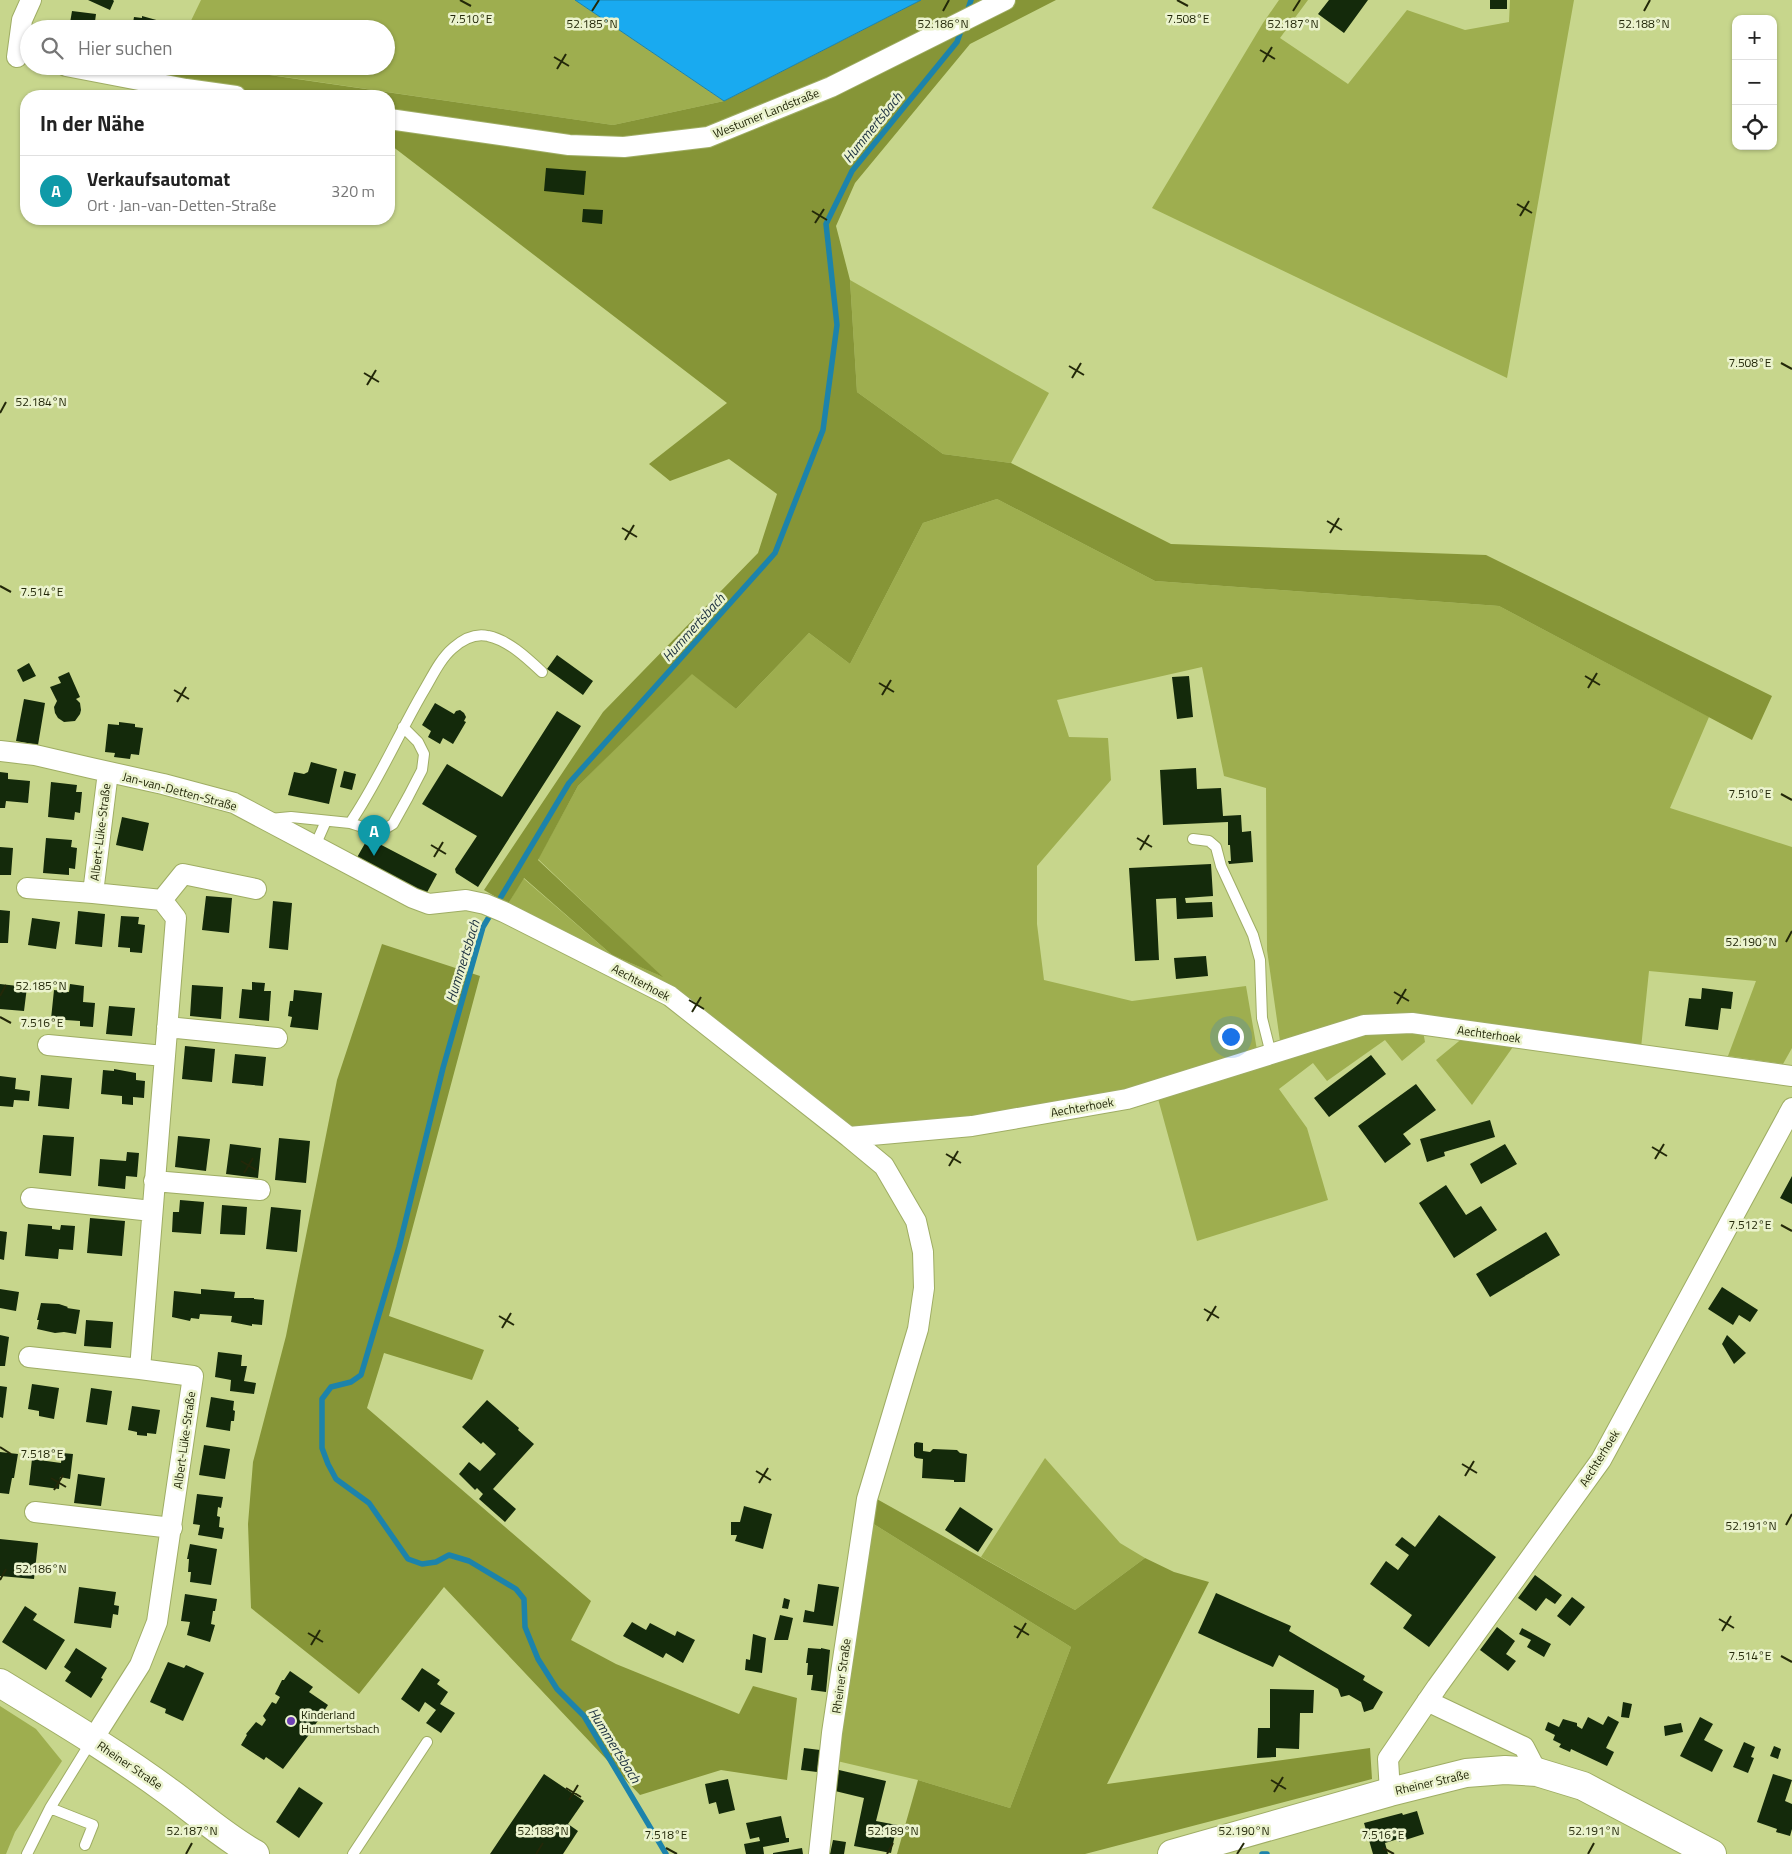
<!DOCTYPE html>
<html lang="de">
<head>
<meta charset="utf-8">
<style>
  body { margin:0; font-family:"Titillium Web",sans-serif; background:#f2f2f2; color:#222 }
  .controls { position:absolute; right:15px; top:15px; display:grid; overflow:hidden; border-radius:10px; box-shadow:0 1px 4px #0004 }
  .controls button { width:45px; height:45px; display:grid; place-items:center; padding:0; border:0; border-bottom:1px solid #e0e0e0; background:#fff; color:#222; font:25px sans-serif }
  .you { position:absolute; left:1230px; top:1036px; width:18px; height:18px; margin:-12px; border:4px solid #fff; border-radius:50%; background:#1a73e8; box-shadow:0 0 0 8px #1a73e833 }
  .badge { display:grid; place-items:center; width:32px; height:32px; border-radius:50%; background:#2563eb; color:#fff; font-size:16px; font-weight:700 }
  .pin { position:absolute; translate:-50% -41px; filter:drop-shadow(0 1px 2px #0008) }
  .pin::after { content:''; position:absolute; top:26px; width:18px; height:15px; background:inherit; clip-path:polygon(0 0,100% 0,50% 100%) }
  .list { margin:0; padding:0; list-style:none }
  h2 { display:flex; justify-content:space-between; align-items:center; height:65px; margin:0; padding:0 20px; font-size:21px }
  h2 small { font-size:16px; font-weight:400; color:#767676 }
  .list li { display:grid; grid-template-columns:32px 1fr auto; gap:15px; align-items:center; box-sizing:border-box; height:70px; padding:0 20px; border-top:1px solid #e0e0e0 }
  .list b { display:block; font-size:19px; white-space:nowrap }
  .list p { margin:0; font-size:16px; white-space:nowrap; color:#767676 }
  .list em { font-size:16px; font-style:normal; color:#767676 }
  .icon { flex:none; width:28px; height:28px; fill:none; stroke:currentColor; stroke-width:2; stroke-linecap:round; stroke-linejoin:round }
  .map { position:relative; flex:none; width:1792px; height:1854px; overflow:hidden }
  .search { position:absolute; background:#fff; box-shadow:0 1px 4px #0004; left:20px; top:20px; width:375px; height:55px; display:flex; align-items:center; gap:12px; box-sizing:border-box; padding:0 18px; border-radius:28px; color:#767676; font-size:19px }
  .panel { position:absolute; background:#fff; box-shadow:0 1px 4px #0004; left:20px; top:90px; width:375px; height:135px; border-radius:20px }
  .map>svg:first-child { display:block }
  .green { fill:#9eae4f }
  .forest { fill:#869537 }
  .water { fill:#19aaf0; stroke:#1c83ab }
  .lines { fill:none; stroke-linecap:round; stroke-linejoin:round }
  .stream { stroke:#1c83ab; stroke-width:5.5 }
  .building { fill:#142a0b }
  .lane-casing { stroke:#9fad64; stroke-width:12 }
  .street-casing { stroke:#9fad64; stroke-width:22 }
  .secondary-casing { stroke:#9fad64; stroke-width:30 }
  .lane { stroke:#fff; stroke-width:10 }
  .street { stroke:#fff; stroke-width:20 }
  .secondary { stroke:#fff; stroke-width:28 }
  .ticks { fill:none; stroke:#232809; stroke-width:2 }
  .poi-dot { fill:#6f40b7; stroke:#ebf3ce; stroke-width:2 }
  .labels { text-anchor:middle; dominant-baseline:central; stroke-width:5; stroke-linejoin:round; paint-order:stroke }
  .street-label { font-size:12px; fill:#232809; stroke:#ebf3ce }
  .poi-label { font-size:12px; fill:#232809; stroke:#ebf3ce; text-anchor:start }
  .water-label { font-size:14px; font-style:italic; fill:#1d313f; stroke:#ebf3ce }
  .ticks-label { font-size:12px; text-anchor:middle; fill:#232809; stroke:#ebf3ce; stroke-width:5; stroke-linejoin:round; paint-order:stroke }
</style>
</head>
<body>
<div class="map">
<svg width="1792" height="1854" viewBox="0 0 1792 1854">
  <rect width="100%" height="100%" fill="#c7d68c"/>
  <path class="green" d="M201,0h374l149,101 -111,24 -404,-59h177v-37h-199z
    M1279,0h29l-28,38 68,46 59,-74 58,20 44,-8 1,-22h64l-67,378 -355,-170 111,-185z
    M850,280l199,113 -38,70 -68,-9 -86,-62z
    M997,499l158,82 344,25 210,111 -39,91 122,39v201l-9,16 -55,-8 28,-75 -107,-10 -8,77 -232,-33 -129,26 -13,-91 -1,-162 -42,-12 -22,-109 -145,33 12,37 39,1 3,42 -74,86v58l7,56 88,21 114,-15 11,64 -133,41 -159,29 -116,9 -173,-137 -168,-88 15,-26 89,77 49,21 -123,-117 40,-73 114,-113 44,36 73,-76 41,31 73,-141z
    M1357,1031h66l2,11 -23,19 -17,-21 -58,41 -14,-18 -34,26 28,39 21,72 -131,41 -40,-146z
    M1464,1037l51,7 -43,61 -36,-45z
    M1045,1458l75,85 25,15 -70,52 -94,-53z
    M872,1523l199,124 -61,161 -92,-28 -81,-19z
    M0,1706l36,23 26,32 -47,71 -9,22h-6z"/>
  <path class="forest" d="M921,0h135l-86,44 -115,139 -19,43 14,54 7,112 86,62 68,9 160,81 315,11 286,141 -20,44 -253,-134 -344,-25 -158,-82 -74,24 -73,141 -41,-31 -73,76 -44,-35 -114,112 -40,74 125,117 -51,-22 -88,-77 -16,26 -24,-14 119,-178 155,-159 19,-59 -48,-35 -59,22 -21,-17 78,-61 -335,-257h-3v-50h-229l9,-30h39l405,59 111,-24z
    M382,944l98,32 -91,340 95,34 -12,30 -88,-27 -17,55 224,193 -20,39 45,24 123,50 14,-28 44,12 -10,82 -66,-10 -81,25 -196,-208 -85,107 -108,-86 -3,-84 5,-62 33,-126 51,-256z
    M875,1498l200,112 70,-52 29,14 35,10 -102,202 263,-36 2,31 -287,75h-188l21,-74 92,28 61,-161 -199,-124z"/>
  <path class="water" d="M575,0h346l-197,101z"/>
  <g class="lines">
    <path class="stream" d="M967,12l4,-12
      M666,1854l-82,-138 -27,-27 -19,-30 -13,-32 -1,-28 -8,-10 -47,-28 -20,-6 -13,7 -14,2 -14,-5 -39,-56 -33,-24 -8,-15 -6,-16v-49l9,-12 20,-5 10,-7 38,-128 44,-179 40,-141 86,-144 206,-230 48,-123 14,-105 -11,-101 26,-53 105,-129 5,-14
      M1262,1854h5"/>
  </g>
  <path class="building" d="M88,0h25l1,1 -4,9z
    M1329,0h39l-24,33 -26,-19z
    M1490,0h17v9h-17z
    M72,11l24,3 -2,15h-25z
    M142,16l18,5 -1,8h-27l2,-12 8,1z
    M546,168l40,3 -2,24 -40,-4z
    M583,209l20,1 -1,14 -20,-2z
    M557,655l36,26 -10,14 -36,-26z
    M29,663l7,13 -13,6 -6,-12z
    M69,672l11,25 -4,2 4,4 1,7 -1,4 -5,7 -11,1 -6,-4 -3,-5 -1,-6 3,-6 -7,-14 11,-4 -3,-6z
    M1189,676l4,41 -16,2 -5,-42z
    M24,699l21,4 -7,42 -22,-4z
    M435,703l19,11 2,-3 4,-1 4,3 2,4 -2,4 2,1 -13,22 -10,-6 -3,6 -12,-7 3,-6 -9,-6z
    M557,711l24,15 -103,161 -22,-14 -1,-4 22,-33 -55,-32 25,-40 55,33z
    M119,722l16,2v3l8,1 -4,27 -8,-1 -1,5 -16,-2 1,-4 -10,-1 3,-28 11,1z
    M311,762l26,7 -8,35 -41,-9 6,-23 10,2 4,-2z
    M1196,768l1,21 24,-1 2,28 18,-1 1,17 9,-1 2,31 -24,2 -1,-3h3l-1,-16h-2v-23l-65,3 -3,-55z
    M344,771l12,3 -4,16 -12,-3z
    M0,772l8,1v6l22,2 -2,22 -22,-2 -1,7h-5z
    M51,782l26,3 -1,7h6l-2,21 -5,-1 -1,8 -26,-3z
    M122,817l27,6 -6,28 -27,-6z
    M46,838l26,2 -1,7 6,1 -2,21 -6,-1v7l-26,-2z
    M368,838l69,36 -13,24 -69,-37z
    M0,847l13,1 -2,27h-11z
    M1211,864l2,32 -28,2 1,5 26,-1 1,15 -36,2 -1,-21 -20,1 3,61 -24,1 -6,-93z
    M206,896l26,2 -3,35 -27,-3z
    M273,901l19,2 -4,47 -19,-2z
    M0,910l10,1 -2,32h-8z
    M78,911l27,3 -3,33 -27,-3z
    M121,916l18,1 -1,7 7,1 -3,28 -12,-1v-4l-12,-1z
    M32,918l28,4 -4,27 -28,-4z
    M1206,956l2,20 -32,3 -2,-21z
    M252,982l13,1 -1,8h7l-2,30 -30,-3 3,-29 10,1z
    M0,984l27,3 -3,24 -24,-2z
    M70,984l14,2 -1,16 12,1 -2,24 -13,-1v-5l-29,-2 3,-29 15,2z
    M192,985l31,2 -2,32 -31,-3z
    M1702,988l31,4 -2,17 -10,-1 -3,22 -33,-4 4,-28 12,1z
    M294,990l28,3 -4,37 -28,-3 2,-10 -4,-1 2,-15h3z
    M109,1006l26,2 -3,28 -26,-2z
    M185,1046l30,3 -3,33 -30,-3z
    M235,1054l31,3 -3,29 -31,-3z
    M1371,1055l15,19 -57,43 -15,-19z
    M114,1069l22,4v7l9,1 -1,17 -11,-1v8l-11,-1v-8l-21,-2 2,-24 11,1z
    M41,1075l31,3 -3,31 -31,-3z
    M0,1076l16,2 -1,11 15,2 -1,10 -15,-1 -1,7 -13,-1z
    M1416,1084l20,26 -33,24 8,10 -26,19 -27,-37z
    M1490,1120l5,17 -51,15 1,4 -18,6 -7,-23z
    M43,1135l31,2 -3,39 -32,-3z
    M178,1136l32,3 -4,32 -31,-4z
    M279,1138l31,3 -4,42 -31,-3z
    M230,1144l31,4 -3,30 -32,-4z
    M1505,1144l12,20 -36,20 -11,-20z
    M127,1152l12,1 -2,24 -11,-1 -1,13 -27,-3 2,-27 26,2z
    M1792,1176v28l-12,-6z
    M1446,1185l20,30 15,-9 16,24 -43,28 -35,-55z
    M180,1200l24,2 -3,32 -29,-2 1,-20h6z
    M222,1205l25,2 -2,28 -25,-1z
    M271,1207l30,3 -4,42 -31,-3z
    M90,1218l35,3 -3,35 -35,-3z
    M28,1224l24,2v3l8,1 1,-5 14,1 -2,24 -14,-1 -1,10 -33,-3z
    M0,1231l7,1 -3,28 -4,-1z
    M1546,1232l14,23 -70,42 -14,-23z
    M1722,1287l36,23 -8,12 -11,-7 -6,10 -25,-16z
    M0,1289l19,3 -3,19 -16,-3z
    M201,1289l34,3 -1,6h20v1l10,1 -2,25 -10,-1v2l-21,-4 1,-6 -32,-2 -1,5 -8,-1 -1,3 -18,-4 2,-26 27,3z
    M41,1303l18,1 9,3 -1,1 13,2 -4,24 -12,-2 -9,1 -18,-4 2,-9h-2z
    M86,1320l27,2 -2,26 -27,-2z
    M0,1335l9,2 -4,29h-5z
    M1727,1335l19,18 -12,11 -12,-20z
    M218,1352l24,3 -1,11h6l-3,15 12,2 -2,11 -24,-3 1,-11 -16,-3z
    M32,1384l27,4 -5,31 -15,-3v-5l-11,-2z
    M0,1386l7,1 -4,31 -3,-1z
    M91,1388l21,3 -5,34 -21,-3z
    M211,1397l23,4 -1,9 2,1 -1,10h-3l-1,10 -24,-4z
    M487,1400l32,28 -1,2 16,14 -41,45 23,20 -11,13 -26,-23 4,-5 -6,-6 -2,2 -16,-16 10,-12 11,9 16,-17 -13,-12 -2,2 -19,-17z
    M132,1406l28,4 -4,24 -9,-1v3l-10,-1v-3l-9,-2z
    M916,1442l7,1v8l7,1 3,-3 24,1 3,3 7,1 -2,28h-11v-2l-32,-2 1,-19 -7,-1 -2,-2v-12z
    M204,1445l26,4 -5,30 -26,-4z
    M0,1452l18,2 -4,24h-2l-3,16 -9,-1z
    M62,1453l11,1 -3,25 -10,-2 -1,12 -30,-4 3,-26 29,4z
    M78,1474l27,4 -4,28 -27,-3z
    M197,1494l26,3 -2,11 -3,-1 -1,9 3,1 -1,10 5,1 -2,11 -24,-4 2,-10 -7,-1z
    M744,1506l28,8 -9,35 -28,-8 2,-6h-6v-13h9z
    M960,1507l33,22 -15,23 -33,-22z
    M1439,1515l57,42 -67,90 -26,-19 9,-13 -42,-31 16,-23 12,9 11,-15 -14,-10 7,-8 13,10z
    M0,1539l38,4 -4,36 -34,-3z
    M190,1544l27,5 -6,36 -21,-3 1,-10h-3l1,-13h-2z
    M1535,1575l27,20 -7,9 -9,-6 -10,13 -18,-13z
    M818,1584l21,3 -6,39 -30,-4 2,-12 9,2z
    M79,1587l37,5 -2,13 5,1 -1,9 -5,-1 -2,14 -37,-5z
    M1216,1593l75,33 -2,5 76,45 -2,4 20,12 -10,17 -9,3 -3,-10 -12,-7 -8,2 -3,-8 -59,-34 -6,12 -75,-34z
    M185,1594l32,5 -2,12h-2l-2,13 4,1 -5,17 -23,-7 3,-13 -9,-1z
    M1572,1597l13,10 -15,19 -13,-10z
    M784,1598l6,2 -2,9 -6,-1z
    M25,1606l12,8 -4,6 32,20 -19,30 -44,-28z
    M780,1615l13,3 -5,22h-14z
    M632,1622l14,8 4,-7 25,13 2,-5 18,9 -12,23 -17,-10 -3,5 -40,-22z
    M1497,1627l18,14 -9,13 10,7 -8,10 -28,-21z
    M1522,1628l29,16 -7,13 -17,-10 4,-7 -12,-6z
    M753,1634l13,4 -4,35 -17,-3 1,-11 4,1z
    M76,1648l31,20 -6,10 2,1 -12,19 -26,-17 6,-9 -7,-5z
    M808,1648l13,1v-1l9,2 -4,42 -15,-2 2,-15h-6l1,-12h-2z
    M168,1662l16,6 2,-3 18,8 -21,48 -18,-8 1,-4 -16,-7z
    M422,1668l18,12 -3,4 11,8 -8,12 15,9 -14,20 -15,-10 10,-13 -11,-8 -6,10 -18,-13z
    M290,1671l23,16 -4,5 19,13 -20,31 -25,33 -17,-12 -2,3 -23,-15 6,-10 -1,-1 10,-12 6,4 4,-6 -3,-4 9,-14 4,2 4,-7 -5,-3 7,-14h2z
    M1270,1689l44,1 -1,23h-13l-1,36 -23,-1v9l-19,1 1,-30h12z
    M1623,1702l9,2 -3,14 -8,-1z
    M1608,1716l11,6 -13,26 8,4 -7,14 -36,-17 -1,3 -11,-5 2,-3 -8,-4 2,-5 -10,-5 3,-8 11,5 4,-8 14,4v3l5,3 6,-12 15,8z
    M1700,1717l13,7 -9,16 19,10 -11,22 -32,-16z
    M1681,1723l2,9 -18,4 -1,-10z
    M1744,1742l11,5 -4,10 3,1 -6,15 -15,-6z
    M1774,1746l7,3 -3,10 -8,-3z
    M804,1748l16,2 -3,22 -16,-2z
    M839,1770l47,11 -10,40 21,4 -6,28 -37,-7 10,-48 -29,-7z
    M544,1774l40,27 -16,23 10,7 -15,23h-73z
    M1773,1774l19,6 -7,21 7,3v25l-2,7 -14,-4 1,-3 -20,-7z
    M728,1779l7,31 -16,4 -3,-12 -7,2 -4,-20z
    M299,1787l24,16 -24,35 -23,-16z
    M1417,1811l7,23 -25,8 -1,-3 -13,4 3,11h-15l-9,-31 38,-10 1,2z
    M781,1816l5,22h3v4l-26,5 1,7h-18l-2,-10 16,-3 -1,-4 -9,2 -4,-16z
    M833,1840l13,2 -2,12h-14z
    M802,1848l1,6h-30v-1z"/>
  <g class="lines">
    <defs>
      <path id="lane" d="M270,819l21,-2 59,6c28,-41 48,-88 73,-131 9,-15 17,-33 30,-44 9,-8 22,-15 35,-12 20,4 39,22 54,36
        M350,823l22,7h11l10,-6 15,-27 14,-27 2,-16 -6,-12 -15,-15
        M1193,839l16,2 7,6 5,19 32,69 7,25 2,58 9,36
        M315,846l11,-25
        M50,1808l43,17 -8,20
        M27,1854l23,-46 42,-68
        M353,1854l74,-112"/>
      <path id="street" d="M17,57l5,-37 9,-20
        M66,66l120,23 50,7
        M389,119l180,26 55,2 84,-10 123,-50 174,-87
        M0,751l35,4 56,13 72,16 71,19 179,95 16,6 37,-4 19,4 19,8 166,84 179,141 123,-11 155,-27 237,-74 48,-2 380,53
        M27,888l66,5
        M162,900l21,-26 73,15
        M167,1027l110,11
        M48,1045l116,11
        M154,1181l106,9
        M31,1198l121,13
        M29,1357l111,12
        M35,1512l137,16
        M1427,1701l97,46 13,25
        M93,1739l47,-74 17,-43 36,-246 -53,-7 36,-451 -14,-18 -69,-7 15,-121
        M1390,1792l-2,-33 49,-72 164,-227 191,-352
        M819,1854l13,-121 35,-234 51,-170 6,-41 -1,-36 -7,-31 -32,-55 -35,-29"/>
      <path id="secondary" d="M0,1683c57,35 115,69 169,109 29,21 55,45 86,62
        M1172,1854l218,-62 76,-19 39,-3 32,2 46,14 129,68"/>
    </defs>
    <use href="#lane" class="lane-casing"/>
    <use href="#street" class="street-casing"/>
    <use href="#secondary" class="secondary-casing"/>
    <use href="#lane" class="lane"/>
    <use href="#street" class="street"/>
    <use href="#secondary" class="secondary"/>
  </g>
  <path class="ticks" d="M460,0l11,6M1177,0l11,6M592,11l7,-11M943,11l6,-11M1293,11l7,-11M1644,11l6,-11M1260,50l15,9M554,57l15,9M1263,62l9,-15M557,69l9,-15M1517,204l15,9M812,211l15,9M1520,216l9,-15M815,223l9,-14M1781,363l11,6M1069,366l15,9M364,373l15,9M1072,378l9,-15M367,385l9,-15M0,413l6,-11M1327,521l15,9M622,528l15,9M1330,533l9,-15M625,540l9,-15M0,586l11,6M1585,676l15,9M879,683l15,9M1588,688l9,-15M174,690l15,9M882,695l9,-15M177,702l9,-15M1781,794l11,6M1137,838l15,9M431,845l15,9M1140,850l9,-15M434,857l9,-15M1786,942l6,-11M1394,992l15,9M0,996l6,-11M689,1000l15,9M1397,1004l9,-15M692,1012l9,-15M0,1017l11,6M1652,1147l15,9M946,1154l15,9M1655,1159l9,-15M241,1161l15,9M949,1166l9,-15M244,1173l9,-15M1781,1225l11,6M1204,1309l15,9M499,1316l15,9M1207,1321l9,-15M502,1328l9,-15M0,1447l11,7M1462,1464l15,9M756,1471l15,9M1465,1476l9,-15M51,1478l15,9M759,1483l9,-15M54,1490l9,-15M1786,1525l6,-11M0,1580l6,-11M1719,1619l15,9M1014,1626l15,9M1722,1631l9,-15M308,1633l15,9M1017,1638l9,-15M311,1645l9,-15M1781,1656l11,6M1271,1780l15,9M566,1788l15,9M1274,1792l9,-15M569,1800l9,-15M666,1848l11,6M1383,1848l11,6M186,1854l6,-11M536,1854l7,-11M887,1854l6,-11M1237,1854l7,-11M1588,1854l6,-11"/>
  <circle class="poi-dot" cx="291" cy="1721" r="5"/>
  <g class="labels">
    <g class="street-label">
      <text transform="translate(766 113) rotate(-22)">Westumer Landstraße</text>
      <text transform="translate(180 791) rotate(15)">Jan-van-Detten-Straße</text>
      <text transform="translate(100 832) rotate(-83)">Albert-Lüke-Straße</text>
      <text transform="translate(641 982) rotate(28)">Aechterhoek</text>
      <text transform="translate(1489 1034) rotate(8)">Aechterhoek</text>
      <text transform="translate(1082 1107) rotate(-10)">Aechterhoek</text>
      <text transform="translate(184 1440) rotate(-82)">Albert-Lüke-Straße</text>
      <text transform="translate(1599 1458) rotate(-58)">Aechterhoek</text>
      <text transform="translate(841 1676) rotate(-82)">Rheiner Straße</text>
      <text transform="translate(130 1765) rotate(34)">Rheiner Straße</text>
      <text transform="translate(1432 1782) rotate(-13)">Rheiner Straße</text>
    </g>
    <g class="poi-label">
      <text x="301" y="1714">Kinderland<tspan x="301" dy="14">Hummertsbach</tspan></text>
    </g>
    <g class="water-label">
      <text transform="translate(872 127) rotate(-51)">Hummertsbach</text>
      <text transform="translate(693 627) rotate(-48)">Hummertsbach</text>
      <text transform="translate(462 961) rotate(-73)">Hummertsbach</text>
      <text transform="translate(615 1745) rotate(58)">Hummertsbach</text>
    </g>
  </g>
  <g class="ticks-label">
    <text x="471" y="23">7.510°E</text>
    <text x="1188" y="23">7.508°E</text>
    <text x="592" y="28">52.185°N</text>
    <text x="1644" y="28">52.188°N</text>
    <text x="943" y="28">52.186°N</text>
    <text x="1293" y="28">52.187°N</text>
    <text x="1750" y="367">7.508°E</text>
    <text x="41" y="406">52.184°N</text>
    <text x="42" y="596">7.514°E</text>
    <text x="1750" y="798">7.510°E</text>
    <text x="1751" y="946">52.190°N</text>
    <text x="41" y="990">52.185°N</text>
    <text x="42" y="1027">7.516°E</text>
    <text x="1750" y="1229">7.512°E</text>
    <text x="42" y="1458">7.518°E</text>
    <text x="1751" y="1530">52.191°N</text>
    <text x="41" y="1573">52.186°N</text>
    <text x="1750" y="1660">7.514°E</text>
    <text x="192" y="1835">52.187°N</text>
    <text x="543" y="1835">52.188°N</text>
    <text x="893" y="1835">52.189°N</text>
    <text x="1244" y="1835">52.190°N</text>
    <text x="1594" y="1835">52.191°N</text>
    <text x="666" y="1839">7.518°E</text>
    <text x="1383" y="1839">7.516°E</text>
  </g>
</svg>
<div class="controls">
<button>+</button>
<button>−</button>
<button><svg class="icon" aria-label="locate" viewBox="0 0 24 24"><circle cx="12" cy="12" r="6"/><path d="M12 2v4M12 18v4M2 12h4M18 12h4"/></svg></button>
</div>
<div class="you"></div>
<div class="pin badge" style="left:374px;top:856px;background:#0f9aa8">A</div>
<div class="search"><svg class="icon" aria-label="search" viewBox="0 0 24 24"><circle cx="10" cy="10" r="6"/><path d="M15 15l6 6"/></svg>Hier suchen</div>
<section class="panel">
<h2>In der Nähe<small></small></h2>
<ul class="list">
<li><span class="badge" style="background:#0f9aa8">A</span><div><b>Verkaufsautomat</b><p>Ort · Jan-van-Detten-Straße</p></div><em>320 m</em></li>
</ul>
</section>
</div>
</body>
</html>
